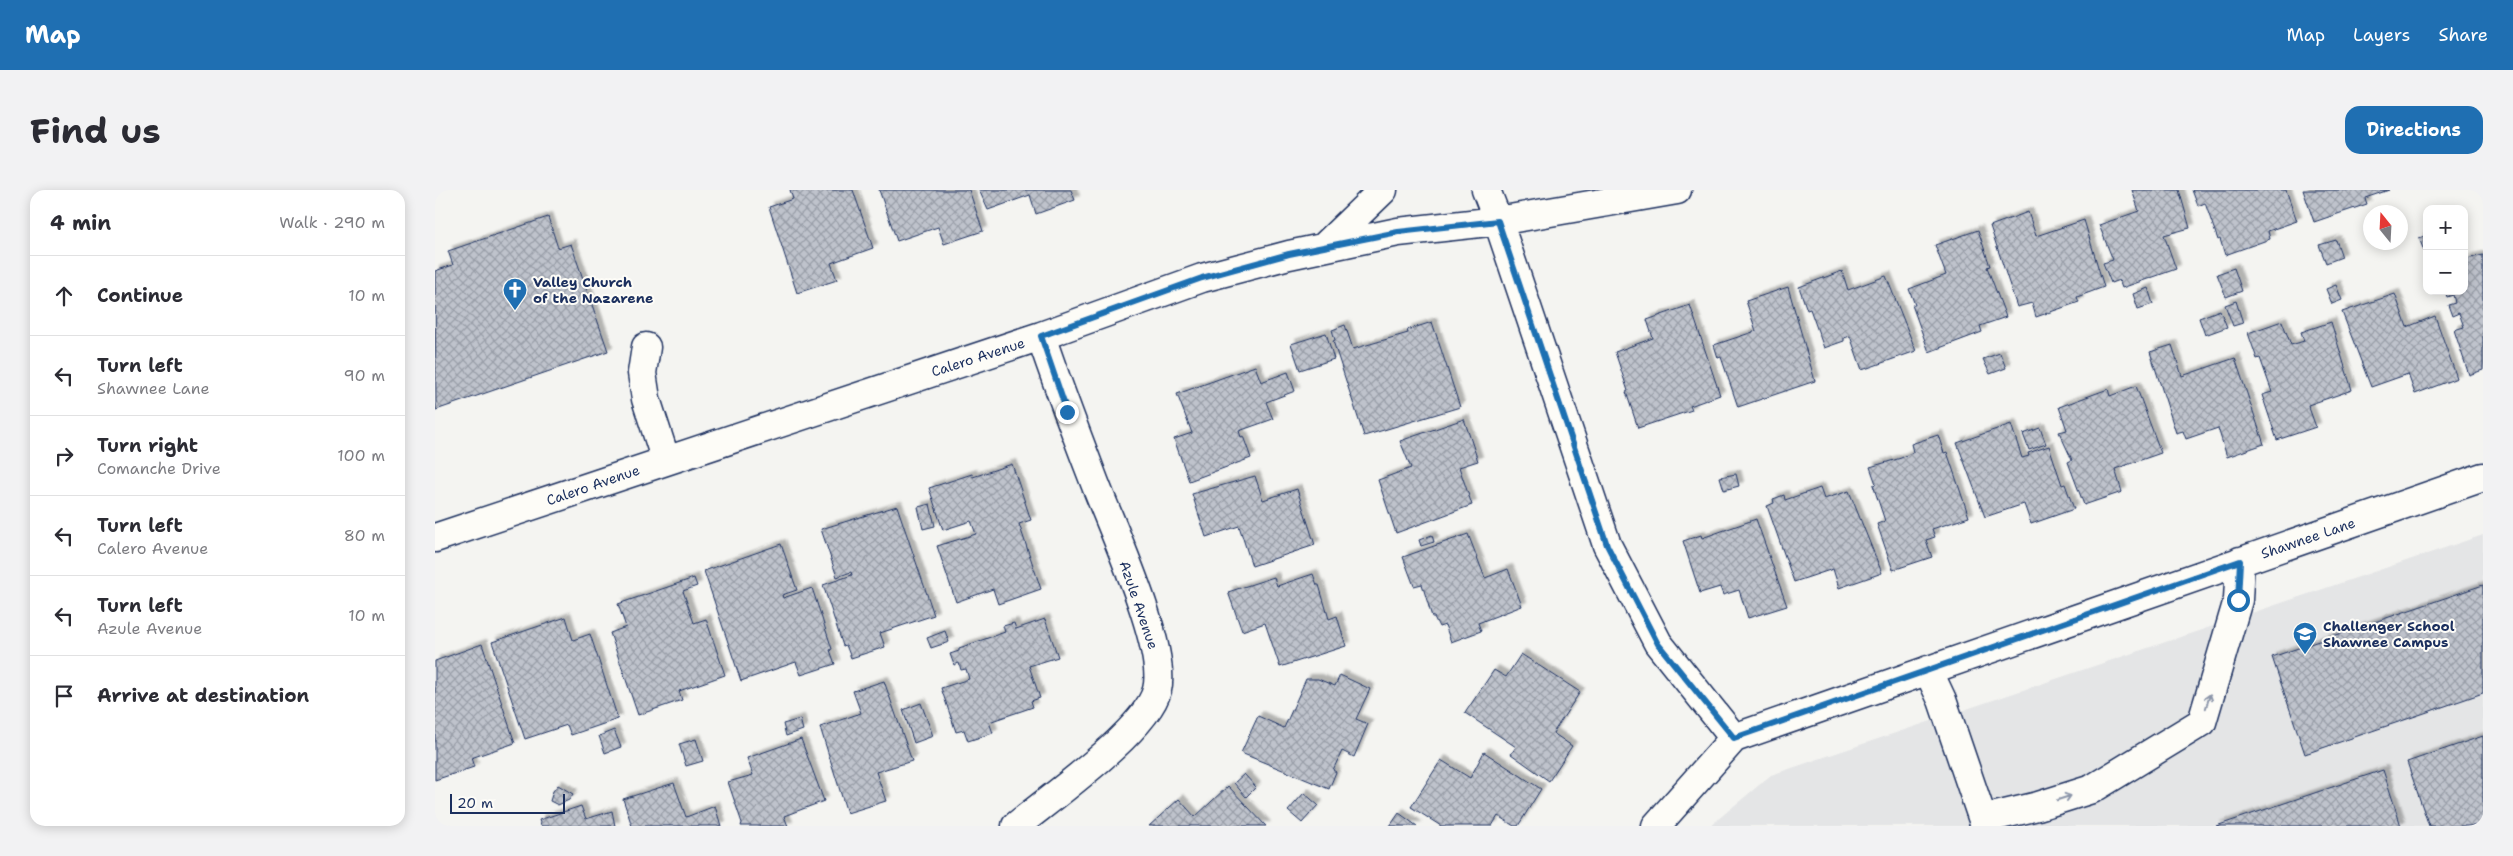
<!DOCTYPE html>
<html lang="en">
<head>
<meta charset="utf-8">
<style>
  body { margin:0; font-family:"Shantell Sans",sans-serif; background:#f2f2f3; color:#2b2b33 }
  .controls { position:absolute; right:15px; top:15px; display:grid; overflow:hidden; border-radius:10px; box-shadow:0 2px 12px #0003 }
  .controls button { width:45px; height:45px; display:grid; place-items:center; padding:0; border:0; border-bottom:1px solid #e1e1e2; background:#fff; color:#2b2b33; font:25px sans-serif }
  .compass { position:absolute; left:1928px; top:15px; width:45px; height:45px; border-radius:50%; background:#fff; box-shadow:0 2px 12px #0003; rotate:342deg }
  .scale { position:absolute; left:15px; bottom:12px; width:115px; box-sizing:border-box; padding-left:5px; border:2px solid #1b2f5e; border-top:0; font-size:14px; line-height:18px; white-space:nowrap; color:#1b2f5e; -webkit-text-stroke:4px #fdfcf7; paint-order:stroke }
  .stop { position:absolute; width:15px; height:15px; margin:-11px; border:4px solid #1f6fb2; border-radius:50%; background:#fff }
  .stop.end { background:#1f6fb2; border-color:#fff; box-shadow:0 1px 5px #0008 }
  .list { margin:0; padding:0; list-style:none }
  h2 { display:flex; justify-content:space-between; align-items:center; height:65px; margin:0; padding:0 20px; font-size:21px }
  h2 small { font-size:16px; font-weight:400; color:#7c7c81 }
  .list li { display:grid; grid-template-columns:32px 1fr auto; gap:15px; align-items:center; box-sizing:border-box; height:80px; padding:0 20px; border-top:1px solid #e1e1e2 }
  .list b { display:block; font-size:19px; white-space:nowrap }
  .list p { margin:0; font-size:16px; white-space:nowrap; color:#7c7c81 }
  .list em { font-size:16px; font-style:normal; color:#7c7c81 }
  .icon { flex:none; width:28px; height:28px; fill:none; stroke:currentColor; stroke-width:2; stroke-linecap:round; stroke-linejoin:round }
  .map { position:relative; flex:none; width:2048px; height:636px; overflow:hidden; border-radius:15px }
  header { display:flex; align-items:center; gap:30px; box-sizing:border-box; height:70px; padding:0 25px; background:#1f6fb2; color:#fff }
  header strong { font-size:24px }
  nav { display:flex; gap:28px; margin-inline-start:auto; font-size:18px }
  .intro { display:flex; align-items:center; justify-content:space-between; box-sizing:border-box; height:120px; padding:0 30px }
  h1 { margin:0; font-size:35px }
  .button { padding:12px 22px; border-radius:15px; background:#1f6fb2; color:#fff; font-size:18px; font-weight:700 }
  main { display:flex; gap:30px; padding:0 30px }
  aside { flex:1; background:#fff; border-radius:15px; box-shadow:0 2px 12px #0003 }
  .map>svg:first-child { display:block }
  .built { fill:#e4e5e6 }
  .building { fill:url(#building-cross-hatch); stroke:#1b2f5e; filter:url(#shadow) }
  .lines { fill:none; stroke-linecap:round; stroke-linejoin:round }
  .minor-casing { stroke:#1b2f5e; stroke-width:31 }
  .minor { stroke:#fdfcf7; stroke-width:28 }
  .oneway { stroke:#8c96aa }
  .route { stroke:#1f6fb2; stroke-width:6 }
  .labels { text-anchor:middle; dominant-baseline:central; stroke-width:4; stroke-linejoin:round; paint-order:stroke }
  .poi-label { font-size:14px; font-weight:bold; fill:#1b2f5e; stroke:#fdfcf7; text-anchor:start }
  .street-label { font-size:14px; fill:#1b2f5e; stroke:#fdfcf7 }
</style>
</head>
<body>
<header>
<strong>Map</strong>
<nav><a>Map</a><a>Layers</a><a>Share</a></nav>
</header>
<div class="intro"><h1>Find us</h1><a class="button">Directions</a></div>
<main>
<aside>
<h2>4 min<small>Walk · 290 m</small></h2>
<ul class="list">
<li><svg class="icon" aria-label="ahead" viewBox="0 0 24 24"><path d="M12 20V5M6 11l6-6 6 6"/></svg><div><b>Continue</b></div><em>10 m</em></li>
<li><svg class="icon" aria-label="left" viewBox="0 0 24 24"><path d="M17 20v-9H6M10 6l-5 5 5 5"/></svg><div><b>Turn left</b><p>Shawnee Lane</p></div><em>90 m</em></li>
<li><svg class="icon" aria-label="right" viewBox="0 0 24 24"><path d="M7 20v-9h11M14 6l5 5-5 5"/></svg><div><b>Turn right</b><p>Comanche Drive</p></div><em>100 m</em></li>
<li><svg class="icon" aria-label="left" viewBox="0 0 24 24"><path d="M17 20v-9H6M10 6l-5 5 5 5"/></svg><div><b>Turn left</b><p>Calero Avenue</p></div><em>80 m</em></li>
<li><svg class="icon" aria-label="left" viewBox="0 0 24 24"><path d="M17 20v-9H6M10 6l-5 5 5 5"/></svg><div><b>Turn left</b><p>Azule Avenue</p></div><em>10 m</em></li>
<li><svg class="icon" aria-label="arrive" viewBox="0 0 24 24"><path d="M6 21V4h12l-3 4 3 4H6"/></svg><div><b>Arrive at destination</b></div></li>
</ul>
</aside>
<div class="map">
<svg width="2048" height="636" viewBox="0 0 2048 636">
  <defs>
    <pattern id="building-cross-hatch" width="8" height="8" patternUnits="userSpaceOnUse" patternTransform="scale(1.25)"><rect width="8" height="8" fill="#bfc3cc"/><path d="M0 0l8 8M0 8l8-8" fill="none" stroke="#9a9fa9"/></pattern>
    <filter id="shadow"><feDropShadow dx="4.5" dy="-4.5" stdDeviation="1" flood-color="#0004"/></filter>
  </defs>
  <rect width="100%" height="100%" fill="#f4f4f1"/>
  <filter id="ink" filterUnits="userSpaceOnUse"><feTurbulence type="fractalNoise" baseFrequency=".02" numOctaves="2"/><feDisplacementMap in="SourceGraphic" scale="10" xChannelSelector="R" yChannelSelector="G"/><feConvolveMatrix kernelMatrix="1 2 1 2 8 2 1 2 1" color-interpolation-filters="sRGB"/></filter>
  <g filter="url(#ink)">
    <path class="built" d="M2048,345v291h-773l61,-51z"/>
    <path class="building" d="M355,0h63l20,58 -42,15 6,17 -40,13 -28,-86 24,-8z
      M444,0h90l14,41 -39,13 -6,-17 -41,14z
      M544,0h92l4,10 -39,14 -6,-19 -42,15z
      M1697,0h47l11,38 -26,7 12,34 -54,19 -3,-8 -8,3 -8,-20 10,-3 -14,-35 40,-14z
      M1757,0h94l11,31 -29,10 2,8 -45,16 -5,-16 -2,1 -13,-37 -7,3z
      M1868,0h86l-24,8 2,6 -53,18z
      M1593,22l8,24 48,-16 20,67 -27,10 2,5 -43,15 -4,-14 -15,4 -27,-81z
      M113,27l10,31 13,-4 37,107 -172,59 -1,-139 18,-6 -5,-14z
      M1543,40l12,36 -3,1 19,50 -26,9 2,6 -53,20 -17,-47h3l-6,-16 37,-14 -11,-30z
      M1992,45v15l-3,1 -5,-13z
      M1901,50l6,17 -16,6 -7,-18z
      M2048,65v115l-14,5 -15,-45 10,-3 -5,-14 -7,3 -4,-11 7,-2 -2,-8 -6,2 -2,-6h19v-27l3,-5z
      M1799,78l8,23 -16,6 -9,-23z
      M1407,81l6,19 38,-14 30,75 -54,19 -12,-34 -6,2v3l-20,7 -14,-39 -3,1 -8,-23z
      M1901,95l6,15 -10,4 -6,-15z
      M1353,97l27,94 -77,26 -17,-50 -3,1 -4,-13 42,-14 -10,-30z
      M1713,98l5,16 -15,5 -5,-15z
      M1960,104l12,33 28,-11 22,62 -42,16 -7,-20 -37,13 -29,-75z
      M1801,111l7,22 -10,3 -8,-21z
      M1255,115l30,90 -30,11 2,4 -54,18 -12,-36 2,-1 -13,-39 38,-14 -6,-18z
      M1785,120l7,17 -22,8 -6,-17z
      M1847,131l9,24 13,-4 -3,-9 30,-10 21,68 -44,15 8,22 -39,13 -15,-45 10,-3 -12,-34 -3,1 -9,-26z
      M997,132l28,85 -96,29 -31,-95 2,-1 -3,-10 13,-5 8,24 55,-16 -1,-3z
      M891,143l8,26 -34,11 -9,-26z
      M1737,155l10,31 53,-18 29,86 -37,13 -9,-29 -32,11 -3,-8 -7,2 -26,-81z
      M1565,163l6,15 -16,6 -7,-15z
      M820,176l6,16 27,-10 7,19 -29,11 7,17 -34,12 2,6 2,-1 8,22 -62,23 -15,-42 18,-6 -15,-39z
      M1701,196l25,67 -46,16 7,23 -38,13 -16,-43 4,-2 -13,-28 8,-2 -8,-23 49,-18 2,7z
      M1029,229l14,42 -19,6 13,38 -76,28 -18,-53 33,-12 -11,-27z
      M1576,234l11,34 7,-2 -1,-3 21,-7 13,39 3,-1 9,25 -43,15 -7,-20 -39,13 -28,-74z
      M1605,238l6,16 -17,6 -6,-16z
      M1503,245l6,18 3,-1 22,65 -37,12 3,8 -9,3 6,17 -39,13 -16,-46 8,-3 -12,-36 3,-1 -6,-17 31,-9 12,-6 -2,-8z
      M577,274l19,56 -12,4 22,65 -43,15 -5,-15 -37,13 -19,-56 39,-12 -5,-13 -28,9 -14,-42 43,-14 1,3z
      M1301,284l3,12 -15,4 -4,-13z
      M820,286l8,24 34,-11 18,56 -63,21 -13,-40 -33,11 -14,-43z
      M1385,298l4,11 25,-8 33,82 -43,15 -6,-19 -39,13 -27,-76 7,-3 -1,-4 11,-4 1,5z
      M495,314l5,22 -12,3 -5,-22z
      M462,316l37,109 -54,18 5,14 -34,11 -5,-13 -3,1 -20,-61 29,-10 -1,-3 -14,5 -16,-48z
      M1321,329l31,87 -39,12 -9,-28 -16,5 -3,-8 -20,6 -17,-52 18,-6 1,3z
      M1033,344l17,44 23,-9 14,37 -44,17 3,8 -30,11 -6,-17 -6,2 -5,-10h-2l-10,-33 -8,2 -11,-29z
      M997,345l2,7 -13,4 -2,-6z
      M346,354l16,46 -15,5 1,3 29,-10 20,61 -2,1 5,14 -34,11 -5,-13 -55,19 -37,-110z
      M878,384l4,11h2l10,34 8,-3 9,30 -66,21 -15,-44 -23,8 -14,-39 46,-15 3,9z
      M259,388l3,8 -14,5 11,32 12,-4 19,56 -46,16 3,9 -44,15 -28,-82 16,-6 -8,-23z
      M2048,395v108l-178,61 -33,-97z
      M131,427l7,23 17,-6 28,85 -47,16 -4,-10 -42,14 -33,-97z
      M610,429l13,38 -29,9 11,32 -9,3 2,6 -44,15 4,11 -25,8 -4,-11 -8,2 -15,-44 28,-9 -3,-10 -5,1 -2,-7 -5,2 -4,-11 9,-3v-3l46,-16 -2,-6 11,-3 2,6z
      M510,441l4,11 -18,6 -4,-10z
      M47,454l33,99 -44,15 3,9 -39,13v-119z
      M1086,464l59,38 -27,41 19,13 -23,35 -38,-27 5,-7 -51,-34 29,-43 12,7z
      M905,485l30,14 -14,30 12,5 -14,33 -12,-6 -9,19 3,2 -7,17 -88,-36 17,-37 26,12 22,-49h12l17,7z
      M449,491l28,80 -36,11 10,29 -39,12 -27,-86 41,-14 -8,-22z
      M486,513l12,33 -19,7 -11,-33z
      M365,529l3,11 -17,6 -3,-12z
      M179,540l7,17 -16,6 -6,-17z
      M2048,546v90h-54l-22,-64z
      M261,549l7,22 -17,5 -7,-22z
      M366,549l23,62 -40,15 4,10h-47l1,-3 -14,-41 25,-7 -6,-17z
      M1049,562l57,37 -23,37h-4l-16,-10 -6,10h-51l-30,-19 30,-47 29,18z
      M1948,580l18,56h-185z
      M809,584l12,13 -10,10 -12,-14z
      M239,593l12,34 29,-11 6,20h-89l-9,-27z
      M123,595l15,9 -4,6 -11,5 -8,-4 3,-10z
      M793,596l38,40h-117l30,-27 16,18z
      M869,603l14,12 -16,18 -14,-12z
      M146,616l5,13 26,-8 3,15h-74l-2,-6z
      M964,623l18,13h-27z"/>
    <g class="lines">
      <defs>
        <path id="minor" d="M1051,0l12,31 109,324 51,98 76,95
          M889,57l59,-57
          M211,157l-4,26 4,26 20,62
          M0,348l606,-202 161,-58 87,-23 109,-23 100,-11 179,-31
          M1493,480l14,30 43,126
          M1548,629l55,-13 54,-17 110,-67 36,-122 2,-39
          M581,636c34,-28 131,-96 141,-136 11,-43 -47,-166 -64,-212 -18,-47 -36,-94 -52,-142
          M1221,636l78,-88 749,-261"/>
      </defs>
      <use href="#minor" class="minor-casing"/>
      <use href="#minor" class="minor"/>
    </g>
    <defs><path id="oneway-shaft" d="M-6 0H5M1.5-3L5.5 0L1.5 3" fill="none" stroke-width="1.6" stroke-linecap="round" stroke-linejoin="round" transform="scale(1.25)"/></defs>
    <g class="oneway">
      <use href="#oneway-shaft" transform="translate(1773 511) rotate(-73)"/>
      <use href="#oneway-shaft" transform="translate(1629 608) rotate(-18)"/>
    </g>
  </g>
  <g class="lines" filter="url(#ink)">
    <path class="route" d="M632,222l-26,-76 161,-58 87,-24 109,-22 100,-11 109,324 51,99 76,94 506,-177 -2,39"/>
  </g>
  <defs>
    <symbol id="church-pin" viewBox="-11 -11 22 30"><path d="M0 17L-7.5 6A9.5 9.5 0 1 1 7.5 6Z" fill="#1f6fb2" stroke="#fdfcf7"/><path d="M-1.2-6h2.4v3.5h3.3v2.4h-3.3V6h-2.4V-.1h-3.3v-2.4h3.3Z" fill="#fff"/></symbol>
    <symbol id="school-pin" viewBox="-11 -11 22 30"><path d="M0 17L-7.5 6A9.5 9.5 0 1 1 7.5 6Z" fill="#1f6fb2" stroke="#fdfcf7"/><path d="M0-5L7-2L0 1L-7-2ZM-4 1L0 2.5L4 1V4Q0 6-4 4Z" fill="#fff"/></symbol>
  </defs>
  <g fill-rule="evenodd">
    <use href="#church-pin" x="66" y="86" width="28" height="38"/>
    <use href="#school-pin" x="1856" y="430" width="28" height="38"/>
  </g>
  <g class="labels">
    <g class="poi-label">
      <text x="98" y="92">Valley Church<tspan x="98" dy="16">of the Nazarene</tspan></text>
      <text x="1888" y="436">Challenger School<tspan x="1888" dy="16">Shawnee Campus</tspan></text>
    </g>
    <g class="street-label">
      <text transform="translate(543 167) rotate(-18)">Calero Avenue</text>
      <text transform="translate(158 295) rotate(-19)">Calero Avenue</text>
      <text transform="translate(1873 348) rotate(-19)">Shawnee Lane</text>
      <text transform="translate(704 415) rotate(71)">Azule Avenue</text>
    </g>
  </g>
</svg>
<div class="controls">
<button>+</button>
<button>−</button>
</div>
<svg class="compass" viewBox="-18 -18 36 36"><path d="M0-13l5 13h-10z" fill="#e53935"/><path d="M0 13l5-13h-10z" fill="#7c7c81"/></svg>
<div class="scale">20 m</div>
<div class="stop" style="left:1803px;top:410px"></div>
<div class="stop end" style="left:632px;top:222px"></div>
</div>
</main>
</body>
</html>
